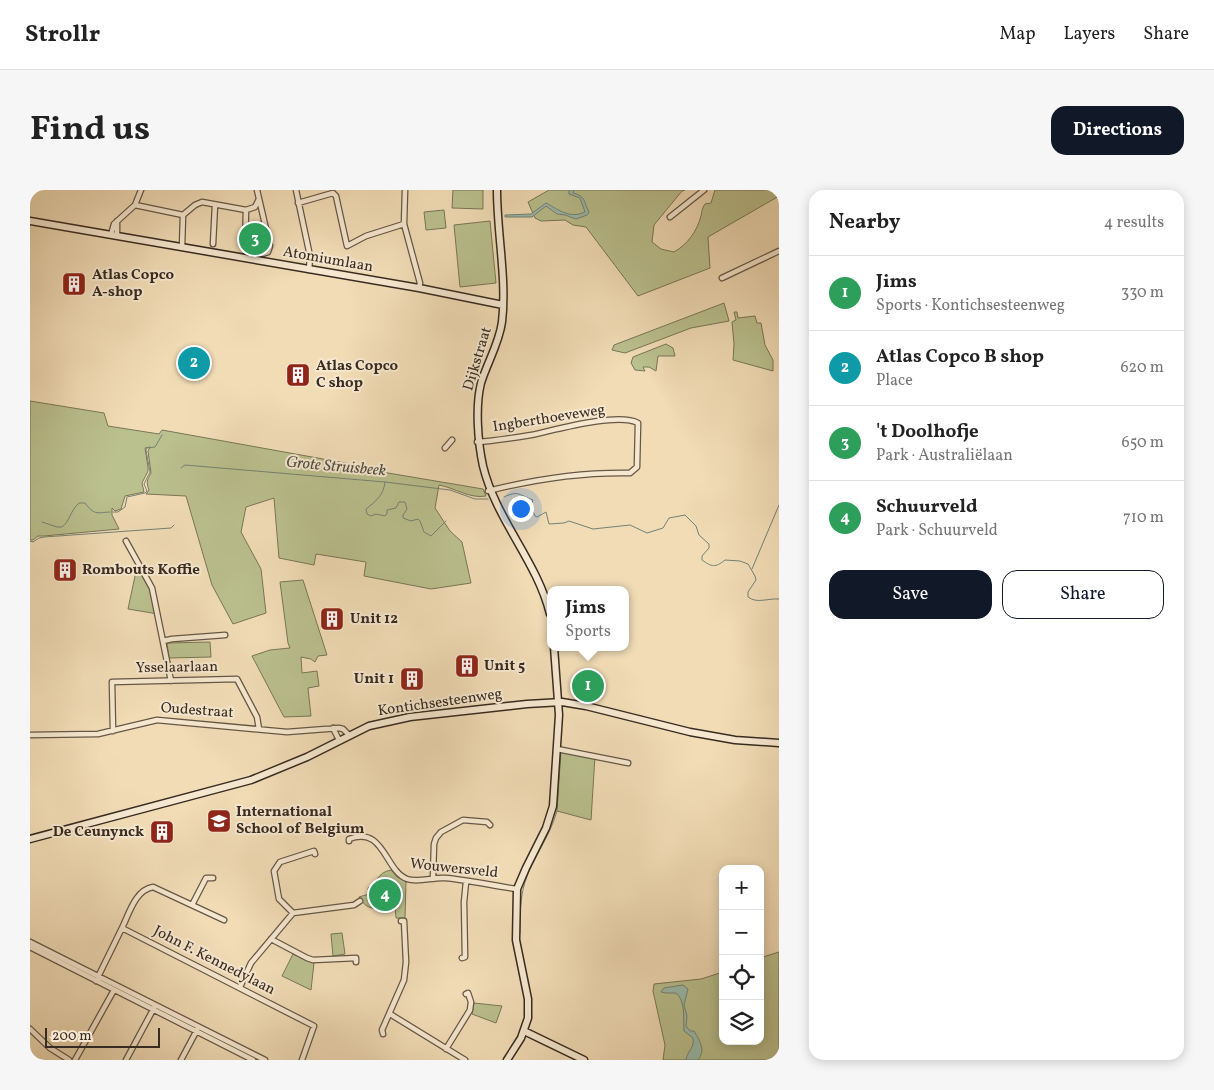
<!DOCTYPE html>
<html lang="en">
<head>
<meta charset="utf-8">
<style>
  body { margin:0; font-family:Vollkorn,serif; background:#f6f6f6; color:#222 }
  .controls { position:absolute; right:15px; bottom:15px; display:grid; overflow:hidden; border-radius:10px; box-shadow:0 2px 12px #0003 }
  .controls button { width:45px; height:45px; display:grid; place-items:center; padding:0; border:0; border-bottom:1px solid #e0e0e0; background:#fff; color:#222; font:25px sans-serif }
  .scale { position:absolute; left:15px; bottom:12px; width:115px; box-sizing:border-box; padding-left:5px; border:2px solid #382b21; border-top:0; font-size:14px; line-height:18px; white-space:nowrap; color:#382b21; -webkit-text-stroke:4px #f6e8d0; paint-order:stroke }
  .you { position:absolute; left:490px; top:318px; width:18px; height:18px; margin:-12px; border:4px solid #fff; border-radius:50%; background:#1a73e8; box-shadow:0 0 0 8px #1a73e833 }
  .badge { display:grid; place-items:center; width:32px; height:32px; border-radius:50%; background:#111827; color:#fff; font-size:16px; font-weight:700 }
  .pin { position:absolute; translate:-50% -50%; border:2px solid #fff; box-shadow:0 1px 5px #0006 }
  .popup { position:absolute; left:517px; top:396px; width:82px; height:65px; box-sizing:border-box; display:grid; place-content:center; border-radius:10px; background:#fff; filter:drop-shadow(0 1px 4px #0005); font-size:16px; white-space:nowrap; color:#767676 }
  .popup b { font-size:19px; color:#222 }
  .popup::after { content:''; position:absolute; left:50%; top:100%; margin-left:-10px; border:10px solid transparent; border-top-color:#fff }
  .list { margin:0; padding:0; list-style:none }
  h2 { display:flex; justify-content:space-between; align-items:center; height:65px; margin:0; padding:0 20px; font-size:21px }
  h2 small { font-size:16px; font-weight:400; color:#767676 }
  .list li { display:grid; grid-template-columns:32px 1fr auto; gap:15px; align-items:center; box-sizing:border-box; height:75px; padding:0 20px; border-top:1px solid #e0e0e0 }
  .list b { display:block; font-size:19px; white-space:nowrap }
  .list p { margin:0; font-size:16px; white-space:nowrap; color:#767676 }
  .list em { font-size:16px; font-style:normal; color:#767676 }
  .actions { display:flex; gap:10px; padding:15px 20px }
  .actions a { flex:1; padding:11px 0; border:1px solid #111827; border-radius:15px; text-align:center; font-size:18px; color:#111827 }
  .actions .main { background:#111827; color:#fff }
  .icon { flex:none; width:28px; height:28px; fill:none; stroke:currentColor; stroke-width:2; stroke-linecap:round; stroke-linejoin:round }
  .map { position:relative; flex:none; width:749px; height:870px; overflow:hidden; border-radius:15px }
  header { display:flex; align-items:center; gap:30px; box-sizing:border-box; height:70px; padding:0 25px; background:#fff; border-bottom:1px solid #e0e0e0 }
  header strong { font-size:24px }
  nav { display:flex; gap:28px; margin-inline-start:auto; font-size:18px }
  .intro { display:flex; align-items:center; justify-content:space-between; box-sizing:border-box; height:120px; padding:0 30px }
  h1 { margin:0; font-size:35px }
  .button { padding:12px 22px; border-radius:15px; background:#111827; color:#fff; font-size:18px; font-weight:700 }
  main { display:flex; gap:30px; padding:0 30px }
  aside { flex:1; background:#fff; border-radius:15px; box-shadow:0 2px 12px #0003 }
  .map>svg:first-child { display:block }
  .green { fill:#bac08e; stroke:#797658 }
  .water { fill:#9bbcae; stroke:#738276 }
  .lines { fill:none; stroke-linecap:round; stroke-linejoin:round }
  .stream { stroke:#738276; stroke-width:1 }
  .street-casing { stroke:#665746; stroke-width:7 }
  .secondary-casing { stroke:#382b21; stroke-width:9 }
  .street { stroke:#f6e8d0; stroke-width:4.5 }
  .secondary { stroke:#f6e8d0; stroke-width:6 }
  .labels { text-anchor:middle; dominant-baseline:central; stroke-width:4; stroke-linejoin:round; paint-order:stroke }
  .street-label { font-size:15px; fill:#382b21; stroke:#f6e8d0 }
  .poi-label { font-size:15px; font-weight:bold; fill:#382b21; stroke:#f6e8d0; text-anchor:start }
  .water-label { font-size:16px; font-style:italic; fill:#514f44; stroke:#f6e8d0 }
</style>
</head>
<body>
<header>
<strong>Strollr</strong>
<nav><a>Map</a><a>Layers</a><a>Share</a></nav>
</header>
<div class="intro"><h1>Find us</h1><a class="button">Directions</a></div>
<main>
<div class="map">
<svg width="749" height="870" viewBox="0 0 749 870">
  <rect width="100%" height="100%" fill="#f1dcb6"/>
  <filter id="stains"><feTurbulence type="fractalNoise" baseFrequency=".004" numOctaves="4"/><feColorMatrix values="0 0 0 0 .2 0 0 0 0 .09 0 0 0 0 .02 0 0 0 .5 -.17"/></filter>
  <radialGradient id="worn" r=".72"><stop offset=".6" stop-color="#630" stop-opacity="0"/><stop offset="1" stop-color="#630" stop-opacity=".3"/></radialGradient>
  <path class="green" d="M423,0h30v19l-31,-1z
    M519,0h136l-3,1 -28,34 -2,17 9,7 13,3c14,-8 23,-21 27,-36 1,-5 1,-8 4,-12l6,-1 4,-13h64v6l-71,41 2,31 -72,28 -52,-69 -13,-2 -8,-5 -24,1 -6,-3 -7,-16z
    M414,20l2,18 -20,2 -2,-18z
    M460,31l6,62 -36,4 -6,-62z
    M694,113l5,18 -38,7 -66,25 -13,-3 2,-5z
    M704,122h3l1,6 17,-2 2,7h4l4,22 8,15v11l-40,-11 1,-16 -2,-22 4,-2z
    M636,154l7,4 2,8h-17l-2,15 -7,-4h-6l2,4 -10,-1 -4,-7 2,-6z
    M0,211l74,12 4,13 51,8 3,-4 211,38 9,4 101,17 3,7c-16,3 -31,-8 -47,-11l-4,23 15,23 12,11 9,41 -40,6 -67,-13 2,-14 -50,-8 -2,11 -35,-7 -5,-60 -28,9 -5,25 20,37 5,44 -33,11 -21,-39 -26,-89 -40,-2 3,-4c-3,-8 -2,-10 2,-17l-3,-22 2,-4 -5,1 3,19v4l-6,12 2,9 -19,4 -4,13 -6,2 -3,-3v7l7,14 -75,7h-6l-5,4h-3z
    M108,372l14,26 6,26 -30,-5z
    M273,390l24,75 -9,1 -3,6 -4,-3 -10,-2 1,16 15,-2 2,15 -11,2 3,28 -27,1 -32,-61 18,-6 20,-2 -2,-5 -8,-61z
    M180,452l1,15 -42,1 -2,-15z
    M531,560l34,6 -4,64 -34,-9z
    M361,680l6,7 9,4 -1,37h-9l-1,-11c-16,1 -27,6 -36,-10l10,-3 -1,-6c11,-6 8,-15 23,-18z
    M312,743l3,21 -12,2 -2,-22z
    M749,762v108h-116l2,-15 -12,-54 1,-7 47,-5 22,-7v69h37v-83z
    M263,764l21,9 -3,27 -29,-14z
    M444,813l28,3 -6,17 -24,-9z"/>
  <path class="water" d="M539,0h5l-1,3c13,3 10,8 16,19l-2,3 -11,4 -11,-4 -8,-1 -11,-8 -14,11h-27v-2l26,-1 15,-11c13,7 24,16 39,9l-5,-14 -11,-4z
    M653,795l5,4 -4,16 3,11 -1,10 4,5h4c6,10 12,19 4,29h-12c1,-9 9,-12 7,-22l-9,-7c-1,-12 2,-30 -8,-38h-10l-5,-1 3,-4z"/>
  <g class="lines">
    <path class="stream" d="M151,278l4,-3 200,17 65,8 25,9h13
      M355,292c-1,13 -10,20 -19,27l1,5 4,2 5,-2 9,2 2,-2v-4l9,-2 3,-6h6l2,7 -4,6v3l8,3 7,-2 2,2 4,11 7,4 15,-15
      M474,307c15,-7 15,-2 29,3l-2,6 4,10 2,1 9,-5 3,12 15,-1 5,-2 24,8 37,-4 17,8 16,-5 6,-10 16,-3 11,11 3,9 10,9v4l-7,8v4c10,7 13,8 23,0l15,1 8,3 7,12 1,4 -8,12v5c9,7 20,1 31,2
      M83,322h5l7,-5 2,-10 18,-4 2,-2 -3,-7 6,-12 -4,-22 1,-2 8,-1 7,-12
      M12,332l15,5h5c8,-6 8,-16 17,-24h6c9,12 11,10 25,9
      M0,351l3,1 6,-4 5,-1 127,-9 3,-3
      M722,379l27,-64
      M490,743c0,-17 0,-35 5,-51 8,-25 25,-45 32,-71"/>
    <defs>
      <path id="street" d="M266,0l14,66 -1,14
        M375,0l-1,34 16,59 -1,5
        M268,13l35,-10 3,3 11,50 19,-10 38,-12
        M105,15l48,10 12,-10 7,-3 44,8 9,-3 4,-8
        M216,20l-1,38c5,6 15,8 23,4l2,-6 -13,-56
        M640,27l34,-27
        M81,45l3,-11 21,-19 6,-15
        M87,46v-15
        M183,54l2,-39
        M152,57l1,-32
        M692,88l57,-27
        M447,252c18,-1 36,-4 54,-7 24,-5 87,-23 107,-12l-1,44 -7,6c-49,-1 -95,6 -142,18
        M415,258l7,-8
        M96,351l26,47 19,93
        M133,451l9,-2 53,-4
        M303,538l6,12
        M83,541l-1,-49 125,-3 20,38 2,12
        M0,545l68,-1 59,-14 130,12 52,-4 4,1 6,6
        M527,559l71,14
        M319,651v-2c35,-14 36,32 58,40 11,4 26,-2 38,-1 24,2 49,8 72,11
        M403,687l1,-33 2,-6 5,-6 22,-12 24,2 3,3
        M162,715l14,-27h7
        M263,723l-14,-14 -5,-28 6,-9 34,-11 1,3
        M92,738c7,-14 13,-38 31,-41l71,33
        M241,749l36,19 6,2 43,-2v4
        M0,752l235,118
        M0,757l223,113
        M432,768l3,-1 -1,-55 2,-20
        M66,791l26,-53 192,98 -12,34
        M210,797l11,-24 42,-50 61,-8 6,-4
        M360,824l75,46
        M0,839l20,19 19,12
        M353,844l-1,-4 22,-50 2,-18 -2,-41h-3
        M416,859l24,-39 1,-8 -3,-9 -2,1
        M45,870l39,-70
        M96,870l28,-52
        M151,870l16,-30"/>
      <path id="secondary" d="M467,0c0,44 10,89 5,132 -3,22 -15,41 -21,61 -6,24 -3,60 2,83 13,54 54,95 67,148
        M0,31l389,67 84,17
        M0,649l221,-59 56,-23 62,-31 41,-9 117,-13 35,-2 24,4 104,26 45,8 44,3
        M494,841l60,29
        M477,870l14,-22 7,-20v-19l-12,-59 1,-51 9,-21 20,-40 7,-22 6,-91 -5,-68"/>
    </defs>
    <use href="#street" class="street-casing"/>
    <use href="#secondary" class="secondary-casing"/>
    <use href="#street" class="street"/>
    <use href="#secondary" class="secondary"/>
  </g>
  <defs>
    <symbol id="building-square" viewBox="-11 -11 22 22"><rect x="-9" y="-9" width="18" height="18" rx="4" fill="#8f2418" stroke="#f6e8d0"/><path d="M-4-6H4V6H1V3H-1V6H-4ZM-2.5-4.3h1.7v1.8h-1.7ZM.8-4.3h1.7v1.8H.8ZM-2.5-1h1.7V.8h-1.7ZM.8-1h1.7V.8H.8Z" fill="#fff"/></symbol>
    <symbol id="school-square" viewBox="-11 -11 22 22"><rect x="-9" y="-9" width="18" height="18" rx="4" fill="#8f2418" stroke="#f6e8d0"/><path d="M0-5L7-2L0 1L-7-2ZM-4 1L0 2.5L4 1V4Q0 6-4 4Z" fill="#fff"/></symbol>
  </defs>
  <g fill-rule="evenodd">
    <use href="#building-square" x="30" y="80" width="28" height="28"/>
    <use href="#building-square" x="254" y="171" width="28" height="28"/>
    <use href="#building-square" x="21" y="366" width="28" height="28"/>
    <use href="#building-square" x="288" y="415" width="28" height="28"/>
    <use href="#building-square" x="423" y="462" width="28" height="28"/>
    <use href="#building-square" x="368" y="475" width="28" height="28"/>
    <use href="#school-square" x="175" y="617" width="28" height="28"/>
    <use href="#building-square" x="118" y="628" width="28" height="28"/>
  </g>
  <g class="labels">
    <g class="street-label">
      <text transform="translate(298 70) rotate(10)">Atomiumlaan</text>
      <text transform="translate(448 169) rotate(-73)">Dijkstraat</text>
      <text transform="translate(519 229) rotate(-9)">Ingberthoeveweg</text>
      <text transform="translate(147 478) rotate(-1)">Ysselaarlaan</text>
      <text transform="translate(410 513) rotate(-8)">Kontichsesteenweg</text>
      <text transform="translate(167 521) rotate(4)">Oudestraat</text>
      <text transform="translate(424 679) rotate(6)">Wouwersveld</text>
      <text transform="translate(184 771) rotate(27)">John F. Kennedylaan</text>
    </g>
    <g class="poi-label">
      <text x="62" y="85">Atlas Copco<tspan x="62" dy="17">A-shop</tspan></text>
      <text x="286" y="176">Atlas Copco<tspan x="286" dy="17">C shop</tspan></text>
      <text x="52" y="380">Rombouts Koffie</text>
      <text x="320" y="429">Unit 12</text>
      <text x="454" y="476">Unit 5</text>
      <text x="364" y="489" text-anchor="end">Unit 1</text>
      <text x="206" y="622">International<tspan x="206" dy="17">School of Belgium</tspan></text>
      <text x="114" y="642" text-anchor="end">De Ceunynck</text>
    </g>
    <g class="water-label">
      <text transform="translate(306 277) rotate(5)">Grote Struisbeek</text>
    </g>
  </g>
  <rect width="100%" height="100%" filter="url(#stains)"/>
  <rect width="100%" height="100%" fill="url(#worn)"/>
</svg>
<div class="controls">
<button>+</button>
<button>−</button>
<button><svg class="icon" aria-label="locate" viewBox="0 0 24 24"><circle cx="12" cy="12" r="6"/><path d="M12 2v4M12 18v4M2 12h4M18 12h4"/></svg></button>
<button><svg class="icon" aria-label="layers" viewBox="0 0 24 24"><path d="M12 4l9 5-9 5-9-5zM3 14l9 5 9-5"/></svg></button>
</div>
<div class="scale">200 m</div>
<div class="you"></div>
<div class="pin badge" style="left:558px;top:496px;background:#2e9e5b">1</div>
<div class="popup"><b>Jims</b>Sports</div>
<div class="pin badge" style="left:164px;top:173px;background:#0f9aa8">2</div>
<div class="pin badge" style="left:225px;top:49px;background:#2e9e5b">3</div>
<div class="pin badge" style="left:355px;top:705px;background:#2e9e5b">4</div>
</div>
<aside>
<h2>Nearby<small>4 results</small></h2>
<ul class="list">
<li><span class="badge" style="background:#2e9e5b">1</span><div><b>Jims</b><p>Sports · Kontichsesteenweg</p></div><em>330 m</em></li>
<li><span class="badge" style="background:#0f9aa8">2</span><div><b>Atlas Copco B shop</b><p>Place</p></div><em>620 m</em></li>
<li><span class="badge" style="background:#2e9e5b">3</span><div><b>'t Doolhofje</b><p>Park · Australiëlaan</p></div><em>650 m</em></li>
<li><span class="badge" style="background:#2e9e5b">4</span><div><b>Schuurveld</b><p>Park · Schuurveld</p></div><em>710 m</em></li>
</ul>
<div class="actions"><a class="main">Save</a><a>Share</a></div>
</aside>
</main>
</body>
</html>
